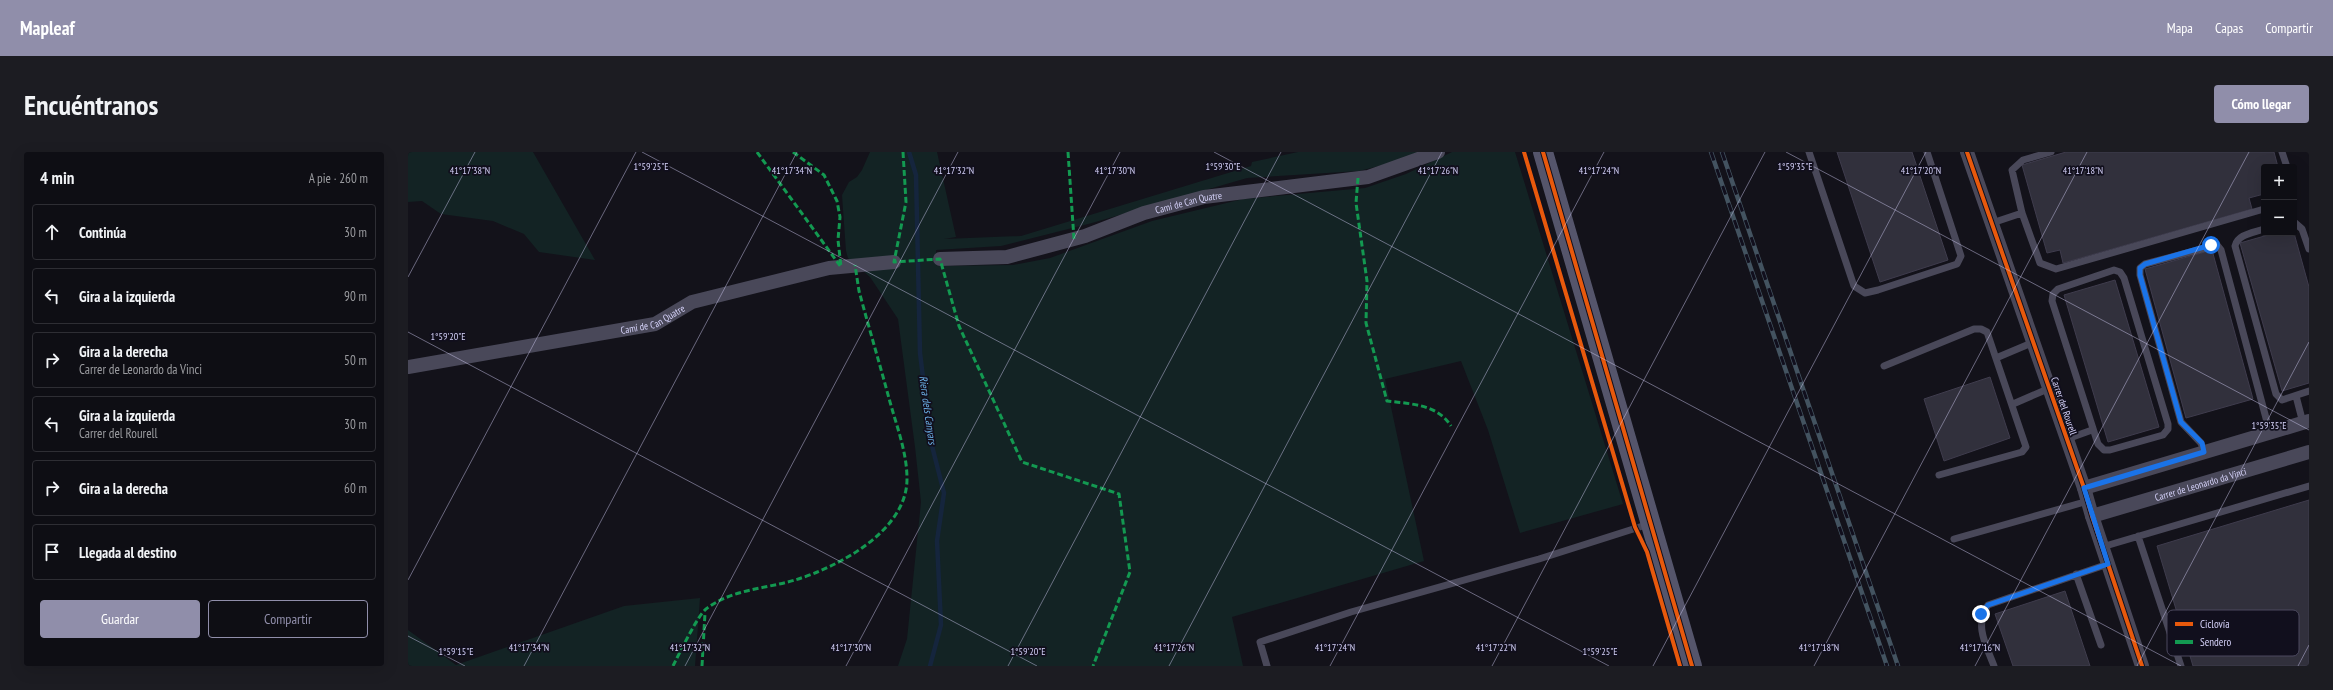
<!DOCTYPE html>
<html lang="es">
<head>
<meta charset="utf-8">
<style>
  body { margin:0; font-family:"PT Sans Narrow",sans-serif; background:#1c1c22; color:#f1f3f6 }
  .controls { position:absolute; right:12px; top:12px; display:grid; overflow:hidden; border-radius:4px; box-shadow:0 4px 16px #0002 }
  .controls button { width:36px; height:36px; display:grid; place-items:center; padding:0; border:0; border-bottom:1px solid #2e2e34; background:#0e0e14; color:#f1f3f6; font:20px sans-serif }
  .stop { position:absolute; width:12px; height:12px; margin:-9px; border:3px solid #1a73e8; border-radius:50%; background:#fff }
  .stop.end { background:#1a73e8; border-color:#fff; box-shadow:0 1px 4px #0008 }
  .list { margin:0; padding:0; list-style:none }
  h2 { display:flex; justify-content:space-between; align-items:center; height:52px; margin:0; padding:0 16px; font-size:17px }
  h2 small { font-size:13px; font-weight:400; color:#9b9ca0 }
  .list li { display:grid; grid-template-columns:26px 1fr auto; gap:12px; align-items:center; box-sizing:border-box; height:56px; margin:0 8px 8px; padding:0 8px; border:1px solid #2e2e34; border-radius:4px }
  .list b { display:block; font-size:15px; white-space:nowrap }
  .list p { margin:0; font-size:13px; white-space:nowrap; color:#9b9ca0 }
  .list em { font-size:13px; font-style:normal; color:#9b9ca0 }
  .actions { display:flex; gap:8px; padding:12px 16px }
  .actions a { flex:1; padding:9px 0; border:1px solid #908eaa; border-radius:4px; text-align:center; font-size:14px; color:#908eaa }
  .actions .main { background:#908eaa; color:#fff }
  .icon { flex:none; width:22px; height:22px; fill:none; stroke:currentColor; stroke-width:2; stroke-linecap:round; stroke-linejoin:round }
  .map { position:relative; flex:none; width:1901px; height:514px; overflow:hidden; border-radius:4px }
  header { display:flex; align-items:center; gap:24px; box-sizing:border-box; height:56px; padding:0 20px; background:#908eaa; color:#fff }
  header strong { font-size:19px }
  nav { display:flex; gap:22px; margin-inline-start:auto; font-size:14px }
  .intro { display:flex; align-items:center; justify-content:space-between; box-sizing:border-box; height:96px; padding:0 24px }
  h1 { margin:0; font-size:28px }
  .button { padding:10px 18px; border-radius:4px; background:#908eaa; color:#fff; font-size:14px; font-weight:700 }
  main { display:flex; gap:24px; padding:0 24px }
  aside { flex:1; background:#0e0e14; border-radius:4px; box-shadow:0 4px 16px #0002 }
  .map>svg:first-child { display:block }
  .green { fill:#132324 }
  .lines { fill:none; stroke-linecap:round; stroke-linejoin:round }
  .stream { stroke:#15253d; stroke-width:4.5 }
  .building { fill:#31303c; stroke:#3f3c4d }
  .lane { stroke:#494859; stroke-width:7 }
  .street { stroke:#494859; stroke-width:14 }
  .secondary { stroke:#55556b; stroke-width:20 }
  .rail-casing { stroke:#435360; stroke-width:4.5 }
  .rail { stroke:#110f1d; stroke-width:3; stroke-dasharray:9; stroke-linecap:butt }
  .quiet { stroke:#139951; stroke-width:3; stroke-dasharray:6 3; stroke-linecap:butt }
  .cycleway-casing { stroke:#110f1d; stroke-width:6 }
  .cycleway { stroke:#e8590c; stroke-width:4 }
  .route { stroke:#1a73e8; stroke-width:5 }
  .ticks { fill:none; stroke:#d4d1f8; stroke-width:1; stroke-opacity:0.45 }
  .labels { text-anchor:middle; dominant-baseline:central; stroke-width:3.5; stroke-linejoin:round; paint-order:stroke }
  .street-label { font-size:10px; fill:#d4d1f8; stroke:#110f1d }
  .water-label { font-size:11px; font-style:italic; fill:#6db3ea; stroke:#110f1d }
  .key { fill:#110f1d; stroke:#4c495f; stroke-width:1 }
  .key-label { font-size:11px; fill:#d4d1f8 }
  .ticks-label { font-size:10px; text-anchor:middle; fill:#d4d1f8; stroke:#110f1d; stroke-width:3.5; stroke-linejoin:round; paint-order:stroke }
</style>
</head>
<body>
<header>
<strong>Mapleaf</strong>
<nav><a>Mapa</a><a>Capas</a><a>Compartir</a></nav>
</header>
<div class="intro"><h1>Encuéntranos</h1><a class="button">Cómo llegar</a></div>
<main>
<aside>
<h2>4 min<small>A pie · 260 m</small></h2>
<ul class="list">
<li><svg class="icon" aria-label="ahead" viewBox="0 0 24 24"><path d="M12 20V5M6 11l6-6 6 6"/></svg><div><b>Continúa</b></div><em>30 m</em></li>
<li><svg class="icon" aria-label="left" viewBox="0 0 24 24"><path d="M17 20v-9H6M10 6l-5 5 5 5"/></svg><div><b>Gira a la izquierda</b></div><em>90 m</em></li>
<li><svg class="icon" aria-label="right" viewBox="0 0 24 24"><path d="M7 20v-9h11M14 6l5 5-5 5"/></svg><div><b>Gira a la derecha</b><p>Carrer de Leonardo da Vinci</p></div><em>50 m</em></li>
<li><svg class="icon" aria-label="left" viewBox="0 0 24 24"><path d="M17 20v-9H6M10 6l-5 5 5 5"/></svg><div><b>Gira a la izquierda</b><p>Carrer del Rourell</p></div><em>30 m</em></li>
<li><svg class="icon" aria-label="right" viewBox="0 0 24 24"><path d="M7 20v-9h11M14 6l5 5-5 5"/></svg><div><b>Gira a la derecha</b></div><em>60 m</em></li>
<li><svg class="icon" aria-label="arrive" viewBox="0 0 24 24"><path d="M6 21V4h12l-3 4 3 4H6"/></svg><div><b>Llegada al destino</b></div></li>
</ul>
<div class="actions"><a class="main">Guardar</a><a>Compartir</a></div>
</aside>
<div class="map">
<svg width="1901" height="514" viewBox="0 0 1901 514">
  <rect width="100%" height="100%" fill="#13121a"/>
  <path class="green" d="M0,0h125l62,108 -56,-8 -15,-18 -31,-13 -52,-7 -19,-13 -14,1z
    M462,0h67l19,85 -12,2 77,-3 230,-70 1,-4 46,-10h126l-9,5 -56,14 -112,7 -155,45 -91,23 -65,4 1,16 76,-1 37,-7 102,-37 91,-22 122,-11 41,-14 46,-22h63l108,352 -103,29 -32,-103 -27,-69 -76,18 39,182 -192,56 11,49h-345l9,-27 14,-137 -6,-55 -17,-128 -28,-42 -22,-19 -2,-7 -4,-56 7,-13 8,-5 5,-7z
    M292,446l-5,68h-287v-36l48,35 168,-59z"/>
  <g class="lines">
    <path class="stream" d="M501,0l7,23 4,178 11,89 13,51 -7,48 4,84 -11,41"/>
  </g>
  <path class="building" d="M1429,0h75l36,108 -68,22z
    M1658,0h208l4,15h-14v27l-15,4 3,11 -189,54 -3,-13 -13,3 -25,-88z
    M1867,81h19l15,54v96l-27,8 -42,-148z
    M1804,98l41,149 -67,19 -41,-149z
    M1707,128l44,147 -51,15 -44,-147z
    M1582,225l20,61 -66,23 -20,-62z
    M1901,348v166h-116l-36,-120z
    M1657,439l25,75h-77l-18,-52z"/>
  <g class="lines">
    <path class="lane" d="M1401,0l45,134 11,7 13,-3 79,-26 4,-8 -34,-104
      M1643,0l-28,8 -11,10 10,43 18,50 16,6 208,-60
      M1874,0l5,15
      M1886,70l8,7 7,20
      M1584,71l30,-10
      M1856,77c-11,4 -26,5 -29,17l41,148 6,6 27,-9
      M1706,118l6,2 4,6 44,146v5l-5,6 -53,15h-6l-6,-6 -46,-143 1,-7 5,-5z
      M1588,206l38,-16
      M1476,214l90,-37h7l6,3 39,115 -4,5 -83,23
      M1888,244l7,27
      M1605,252l37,-16
      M1659,287l25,-9
      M1796,300l-3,-9 -20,-21 -41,-147v-7l5,-4 72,-19 4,5 49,183
      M1730,384l43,130
      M1546,387l134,-38
      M1694,395l207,-61
      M1668,422l25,71
      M859,514l-7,-24 91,-30 188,-53 110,-35
      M1586,514c-8,-21 -20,-41 -6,-61l120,-41"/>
    <g class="street">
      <path d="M1559,0l117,336 8,28 50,150"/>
      <path id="s1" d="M532,107l67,-2 78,-21 59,-23 60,-16 164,-20 70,-25"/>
      <path id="s2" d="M0,215l247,-43 37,-22 137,-34 65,-6"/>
      <path d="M1676,336l225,-67"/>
      <path id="s3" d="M1684,364l217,-64"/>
    </g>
    <path class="secondary" d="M1135,0l149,514"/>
    <defs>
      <path id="rail" d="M1303,0l176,514
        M1314,0l176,514"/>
    </defs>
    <use href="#rail" class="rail-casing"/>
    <use href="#rail" class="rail"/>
    <path class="quiet" d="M349,0l84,115
      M385,0l31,23 13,26 3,16 -2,23 3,27
      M495,0l3,50 -12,60 46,-3 19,67 63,136 97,32 11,78 -37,94
      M660,0l6,87
      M950,26l-2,25 11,78 -1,42 21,78c24,3 50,3 64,25
      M265,514c6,-12 25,-51 33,-57 26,-20 59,-20 89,-29 43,-13 112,-49 112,-101 0,-26 -10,-52 -17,-77 -10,-37 -21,-74 -31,-111l-4,-26
      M294,514l3,-53"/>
    <defs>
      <path id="cycleway" d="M1116,0l111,375 12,25 33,114
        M1135,0l149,514
        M1559,0l117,336 8,28 50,150"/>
    </defs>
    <use href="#cycleway" class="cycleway-casing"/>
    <use href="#cycleway" class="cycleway"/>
  </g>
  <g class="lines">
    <path class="route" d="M1573,462l7,-9 120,-41 -24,-76 120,-36 -2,-9 -21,-21 -41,-147v-7l5,-4 66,-19"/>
  </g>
  <path class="ticks" d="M234,0l967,514M806,0l967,514M1378,0l523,278M0,125l67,-125M0,180l629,334M0,428l228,-428M0,484l57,30M116,514l273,-514M277,514l273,-514M438,514l274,-514M600,514l273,-514M761,514l273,-514M922,514l274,-514M1084,514l273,-514M1245,514l273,-514M1406,514l273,-514M1567,514l274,-514M1729,514l172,-324M1890,514l11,-21"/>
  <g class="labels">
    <g class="street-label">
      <text stroke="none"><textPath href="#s1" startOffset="257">Camí de Can Quatre</textPath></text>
      <text stroke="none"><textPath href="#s2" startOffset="250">Camí de Can Quatre</textPath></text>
      <text transform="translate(1656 254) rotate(71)">Carrer del Rourell</text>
      <text stroke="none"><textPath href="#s3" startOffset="113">Carrer de Leonardo da Vinci</textPath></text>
    </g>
    <g class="water-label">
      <text transform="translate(520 258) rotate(82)">Riera dels Canyars</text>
    </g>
  </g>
  <rect x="1759" y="458" width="132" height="46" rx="6" class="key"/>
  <rect x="1767" y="470" width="18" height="4" fill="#e8590c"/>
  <rect x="1767" y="488" width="18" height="4" fill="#139951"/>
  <g class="key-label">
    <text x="1792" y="476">Ciclovía</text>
    <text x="1792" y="494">Sendero</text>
  </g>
  <g class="ticks-label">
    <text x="815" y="18">1°59'30"E</text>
    <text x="243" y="18">1°59'25"E</text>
    <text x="1387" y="18">1°59'35"E</text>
    <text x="62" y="22">41°17'38"N</text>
    <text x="384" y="22">41°17'34"N</text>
    <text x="546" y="22">41°17'32"N</text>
    <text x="707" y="22">41°17'30"N</text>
    <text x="1030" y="22">41°17'26"N</text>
    <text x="1191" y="22">41°17'24"N</text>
    <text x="1513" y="22">41°17'20"N</text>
    <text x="1675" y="22">41°17'18"N</text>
    <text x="40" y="188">1°59'20"E</text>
    <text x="1861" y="277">1°59'35"E</text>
    <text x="121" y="499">41°17'34"N</text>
    <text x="282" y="499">41°17'32"N</text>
    <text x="443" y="499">41°17'30"N</text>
    <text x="766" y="499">41°17'26"N</text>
    <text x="927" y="499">41°17'24"N</text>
    <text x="1088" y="499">41°17'22"N</text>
    <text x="1411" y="499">41°17'18"N</text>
    <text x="1572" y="499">41°17'16"N</text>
    <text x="48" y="503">1°59'15"E</text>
    <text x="620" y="503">1°59'20"E</text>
    <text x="1192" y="503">1°59'25"E</text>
  </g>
</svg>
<div class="controls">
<button>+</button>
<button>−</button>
</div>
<div class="stop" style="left:1803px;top:93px"></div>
<div class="stop end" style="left:1573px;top:462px"></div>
</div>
</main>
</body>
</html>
